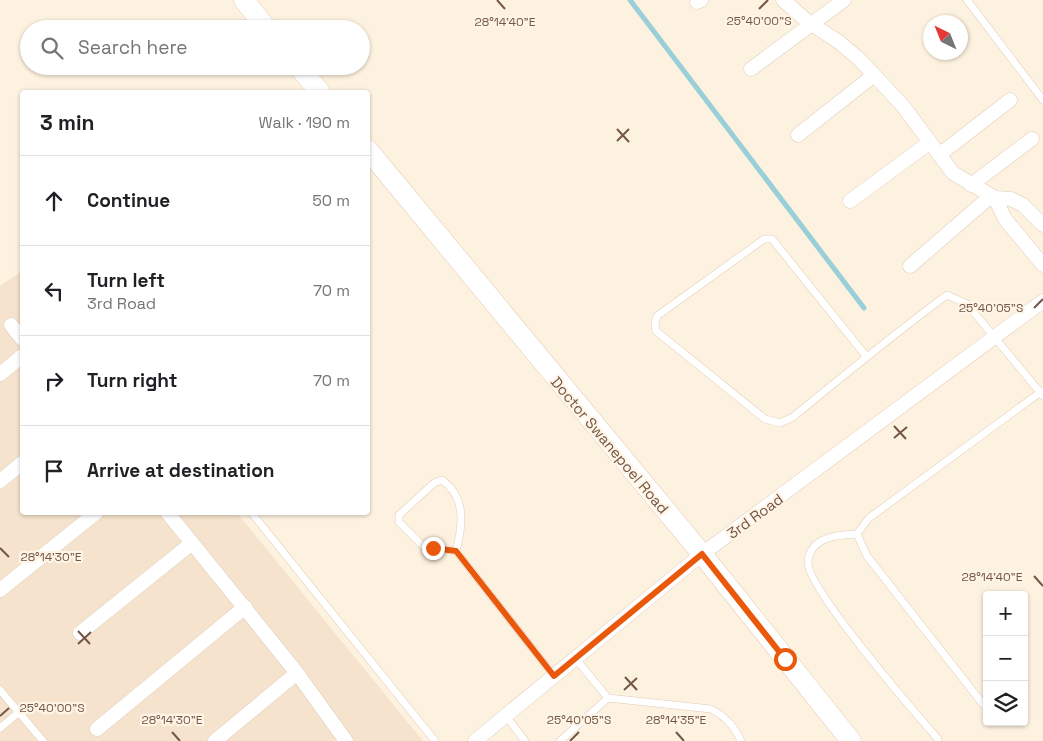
<!DOCTYPE html>
<html lang="en">
<head>
<meta charset="utf-8">
<style>
  body { margin:0; font-family:"Space Grotesk",sans-serif; background:#f2f2f2; color:#202124 }
  .controls { position:absolute; right:15px; bottom:15px; display:grid; overflow:hidden; border-radius:5px; box-shadow:0 1px 4px #0004 }
  .controls button { width:45px; height:45px; display:grid; place-items:center; padding:0; border:0; border-bottom:1px solid #e0e0e0; background:#fff; color:#202124; font:25px sans-serif }
  .compass { position:absolute; left:923px; top:15px; width:45px; height:45px; border-radius:50%; background:#fff; box-shadow:0 1px 4px #0004; rotate:317deg }
  .stop { position:absolute; width:15px; height:15px; margin:-11px; border:4px solid #ea580c; border-radius:50%; background:#fff }
  .stop.end { background:#ea580c; border-color:#fff; box-shadow:0 1px 5px #0008 }
  .list { margin:0; padding:0; list-style:none }
  h2 { display:flex; justify-content:space-between; align-items:center; height:65px; margin:0; padding:0 20px; font-size:21px }
  h2 small { font-size:16px; font-weight:400; color:#757577 }
  .list li { display:grid; grid-template-columns:32px 1fr auto; gap:15px; align-items:center; box-sizing:border-box; height:90px; padding:0 20px; border-top:1px solid #e0e0e0 }
  .list b { display:block; font-size:19px; white-space:nowrap }
  .list p { margin:0; font-size:16px; white-space:nowrap; color:#757577 }
  .list em { font-size:16px; font-style:normal; color:#757577 }
  .icon { flex:none; width:28px; height:28px; fill:none; stroke:currentColor; stroke-width:2; stroke-linecap:round; stroke-linejoin:round }
  .map { position:relative; flex:none; width:1043px; height:741px; overflow:hidden }
  .search { position:absolute; background:#fff; box-shadow:0 1px 4px #0004; left:20px; top:20px; width:350px; height:55px; display:flex; align-items:center; gap:12px; box-sizing:border-box; padding:0 18px; border-radius:28px; color:#757577; font-size:19px }
  .panel { position:absolute; background:#fff; box-shadow:0 1px 4px #0004; left:20px; top:90px; width:350px; height:425px; border-radius:5px }
  .map>svg:first-child { display:block }
  .residential { fill:#f5e3cd }
  .lines { fill:none; stroke-linecap:round; stroke-linejoin:round }
  .stream { stroke:#99cfd9; stroke-width:5 }
  .service-casing { stroke:#e1cdbb; stroke-width:8 }
  .minor-casing { stroke:#e1cdbb; stroke-width:15 }
  .secondary-casing { stroke:#e7ceb9; stroke-width:21 }
  .service { stroke:#fff; stroke-width:7 }
  .minor { stroke:#fff; stroke-width:14 }
  .secondary { stroke:#fff; stroke-width:20 }
  .route { stroke:#ea580c; stroke-width:6 }
  .ticks { fill:none; stroke:#745646; stroke-width:2 }
  .labels { text-anchor:middle; dominant-baseline:central; stroke-width:4.5; stroke-linejoin:round; paint-order:stroke }
  .street-label { font-size:15px; fill:#745646; stroke:#fff5e6 }
  .ticks-label { font-size:12px; text-anchor:middle; fill:#745646; stroke:#fff5e6; stroke-width:4.5; stroke-linejoin:round; paint-order:stroke }
</style>
</head>
<body>
<div class="map">
<svg width="1043" height="741" viewBox="0 0 1043 741">
  <rect width="100%" height="100%" fill="#fdf1df"/>
  <path class="residential" d="M22,271v241l215,1 186,228h-423v-455z"/>
  <g class="lines">
    <path class="stream" d="M630,0l234,308"/>
    <defs>
      <path id="service" d="M967,0l76,100
        M866,356l-94,-117h-8l-107,77 -2,7 1,8 109,88 15,4 13,-6c51,-42 101,-83 154,-122l20,9 76,92
        M251,512l184,229
        M857,534c-19,1 -46,2 -49,27 -4,24 109,154 130,178
        M456,551c7,-26 10,-54 -14,-71l-8,3 -35,32v7l24,24 33,5 98,125
        M575,658l33,40 103,11c15,8 23,17 30,32
        M0,690l43,51
        M986,708l-119,-152 -10,-22 12,-16 173,-127
        M506,716l19,25
        M0,728l19,-16
        M560,741l48,-43"/>
      <path id="minor" d="M783,0l24,21 32,21 22,19 42,45 50,67 42,25 16,1 12,6 20,20
        M697,2l4,-2
        M751,69l93,-69
        M798,135l76,-60
        M939,155l71,-55
        M971,185l61,-46
        M995,198l10,21 38,46
        M850,201l79,-58
        M910,266l81,-70
        M11,325l11,14
        M0,374l22,-18
        M0,481l22,-18
        M167,512l130,161 49,68
        M0,590l97,-78
        M80,633l112,-90
        M97,729l148,-122
        M215,741l82,-68
        M475,741l227,-187 341,-253"/>
      <path id="secondary" d="M244,0l23,29
        M298,66l22,26
        M368,150l334,404 149,187"/>
    </defs>
    <use href="#service" class="service-casing"/>
    <use href="#minor" class="minor-casing"/>
    <use href="#secondary" class="secondary-casing"/>
    <use href="#service" class="service"/>
    <use href="#minor" class="minor"/>
    <use href="#secondary" class="secondary"/>
  </g>
  <g class="lines">
    <path class="route" d="M433,548l23,3 98,125 148,-122 83,105"/>
  </g>
  <path class="ticks" d="M497,0l8,9M759,9l9,-9M617,129l12,13M617,141l12,-12M1034,308l9,-9M894,426l12,13M894,438l13,-11M0,548l9,9M1034,576l9,10M78,631l12,13M78,644l13,-12M625,677l12,13M624,690l13,-12M0,716l9,-8M172,732l8,9M676,732l8,9M570,741l9,-9"/>
  <g class="labels">
    <g class="street-label">
      <text transform="translate(610 445) rotate(50)">Doctor Swanepoel Road</text>
      <text transform="translate(755 516) rotate(-36)">3rd Road</text>
    </g>
  </g>
  <g class="ticks-label">
    <text x="759" y="25">25°40'00"S</text>
    <text x="505" y="26">28°14'40"E</text>
    <text x="991" y="312">25°40'05"S</text>
    <text x="51" y="561">28°14'30"E</text>
    <text x="992" y="581">28°14'40"E</text>
    <text x="52" y="712">25°40'00"S</text>
    <text x="172" y="724">28°14'30"E</text>
    <text x="676" y="724">28°14'35"E</text>
    <text x="579" y="724">25°40'05"S</text>
  </g>
</svg>
<div class="controls">
<button>+</button>
<button>−</button>
<button><svg class="icon" aria-label="layers" viewBox="0 0 24 24"><path d="M12 4l9 5-9 5-9-5zM3 14l9 5 9-5"/></svg></button>
</div>
<svg class="compass" viewBox="-18 -18 36 36"><path d="M0-13l5 13h-10z" fill="#e53935"/><path d="M0 13l5-13h-10z" fill="#757577"/></svg>
<div class="stop" style="left:785px;top:659px"></div>
<div class="stop end" style="left:433px;top:548px"></div>
<div class="search"><svg class="icon" aria-label="search" viewBox="0 0 24 24"><circle cx="10" cy="10" r="6"/><path d="M15 15l6 6"/></svg>Search here</div>
<section class="panel">
<h2>3 min<small>Walk · 190 m</small></h2>
<ul class="list">
<li><svg class="icon" aria-label="ahead" viewBox="0 0 24 24"><path d="M12 20V5M6 11l6-6 6 6"/></svg><div><b>Continue</b></div><em>50 m</em></li>
<li><svg class="icon" aria-label="left" viewBox="0 0 24 24"><path d="M17 20v-9H6M10 6l-5 5 5 5"/></svg><div><b>Turn left</b><p>3rd Road</p></div><em>70 m</em></li>
<li><svg class="icon" aria-label="right" viewBox="0 0 24 24"><path d="M7 20v-9h11M14 6l5 5-5 5"/></svg><div><b>Turn right</b></div><em>70 m</em></li>
<li><svg class="icon" aria-label="arrive" viewBox="0 0 24 24"><path d="M6 21V4h12l-3 4 3 4H6"/></svg><div><b>Arrive at destination</b></div></li>
</ul>
</section>
</div>
</body>
</html>
